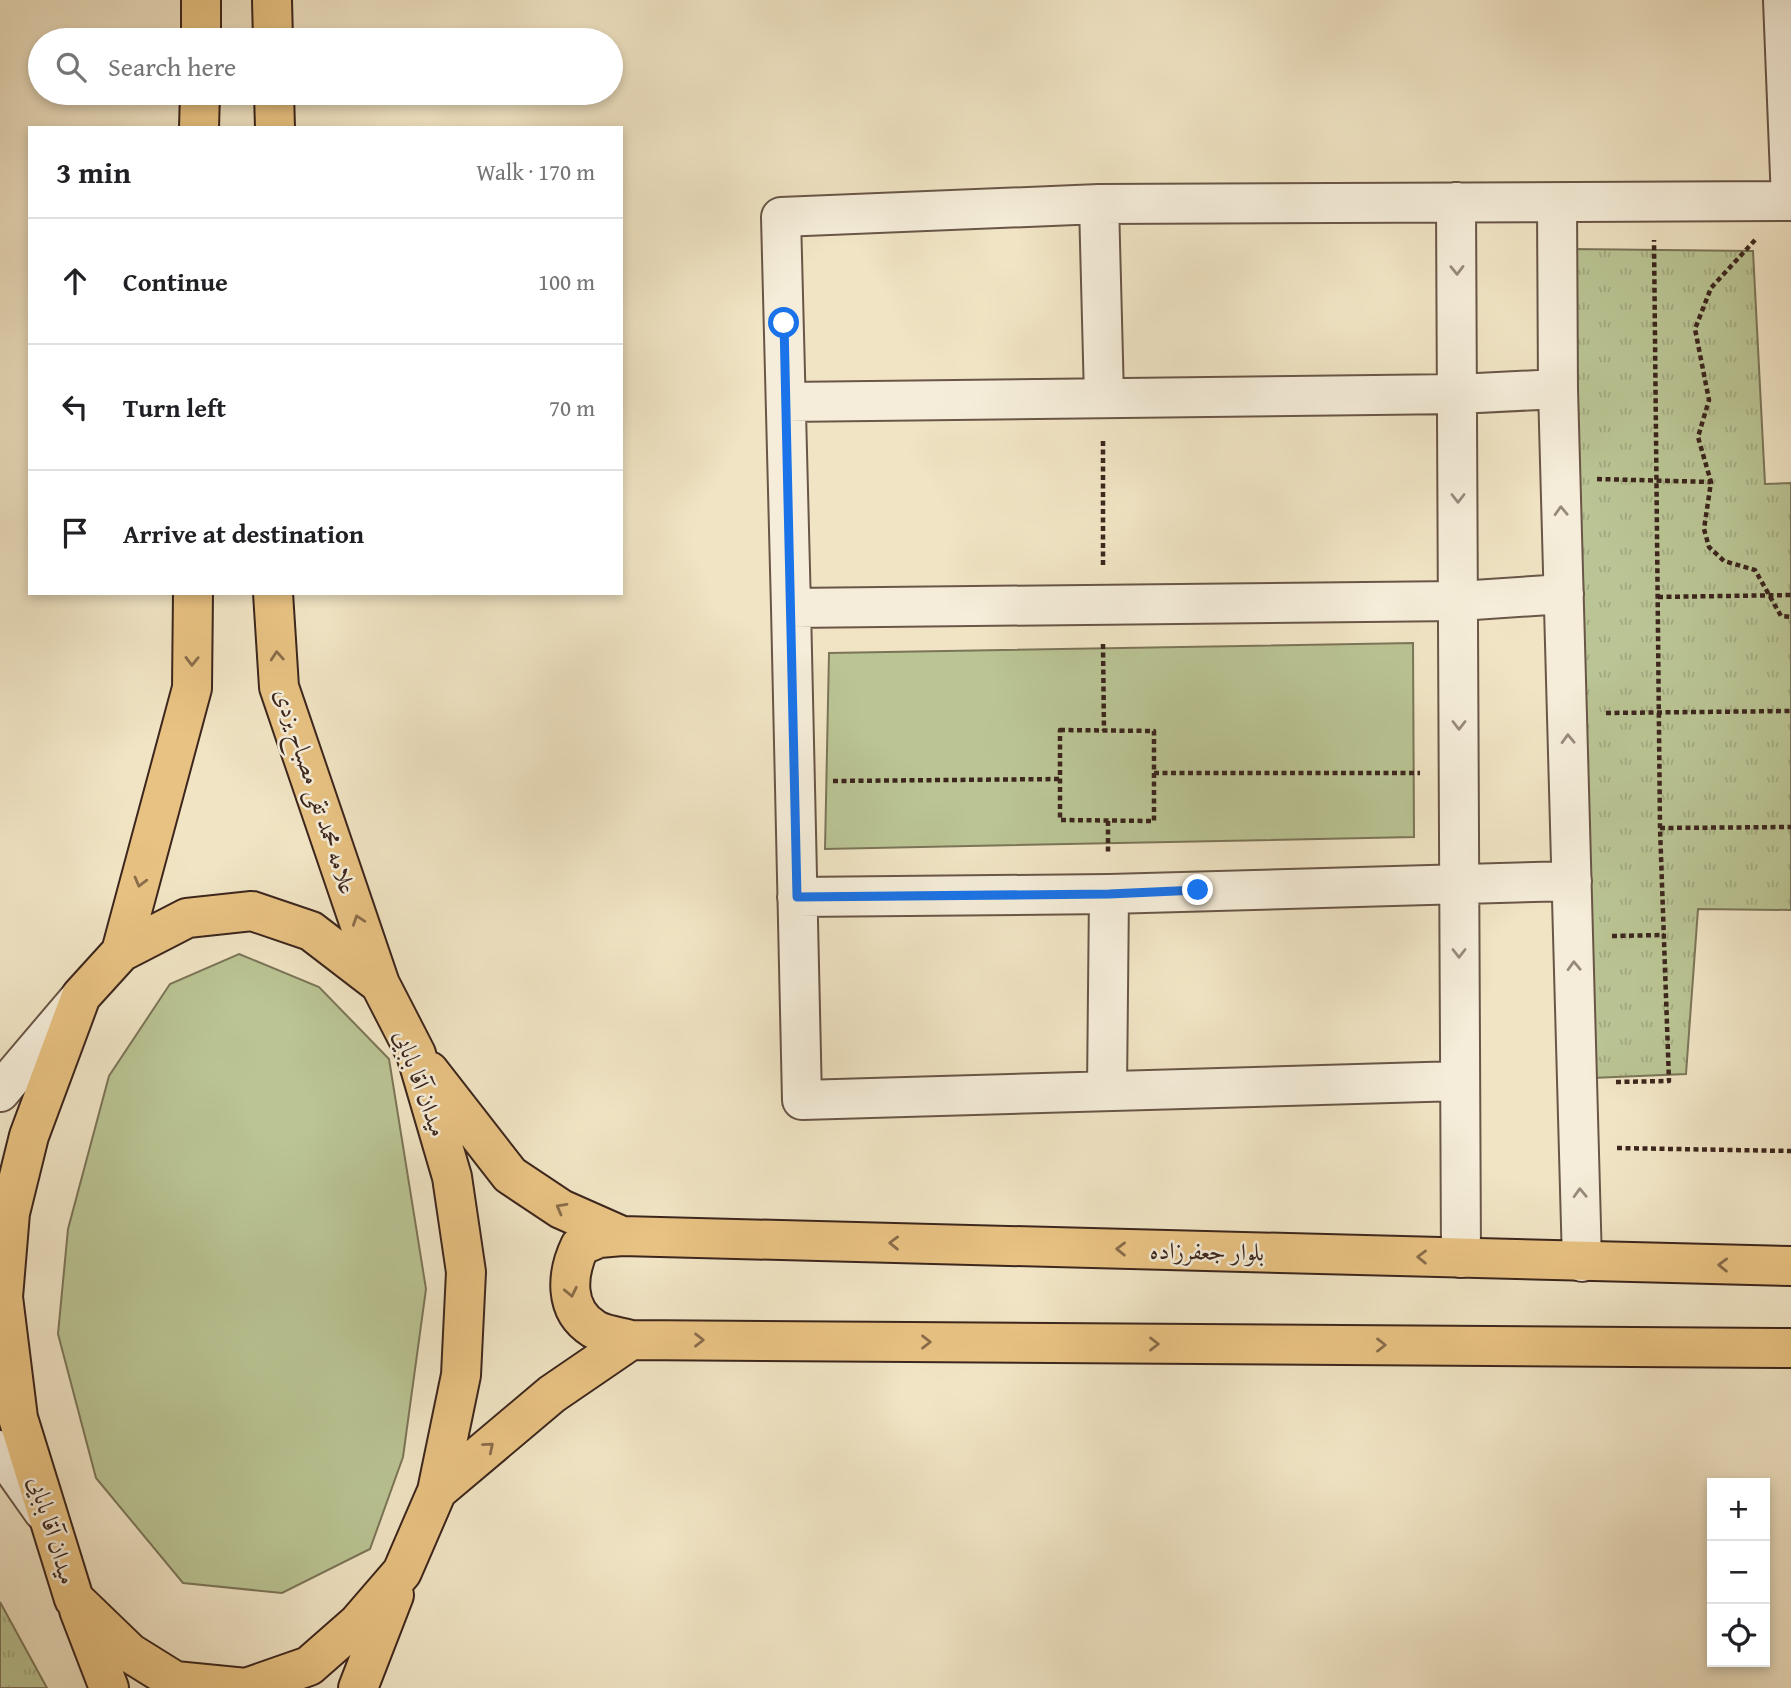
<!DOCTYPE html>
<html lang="en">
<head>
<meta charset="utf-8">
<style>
  body { margin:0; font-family:"Gentium Book Plus",Amiri,serif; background:#f6f6f6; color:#202124 }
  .controls { position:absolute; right:21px; bottom:21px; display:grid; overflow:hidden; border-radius:0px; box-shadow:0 4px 10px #0003 }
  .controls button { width:63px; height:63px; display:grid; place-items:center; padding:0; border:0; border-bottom:2px solid #e0e0e0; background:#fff; color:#202124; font:35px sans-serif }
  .stop { position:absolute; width:21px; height:21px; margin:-16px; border:5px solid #1a73e8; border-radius:50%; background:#fff }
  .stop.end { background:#1a73e8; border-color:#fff; box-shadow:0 2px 7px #0008 }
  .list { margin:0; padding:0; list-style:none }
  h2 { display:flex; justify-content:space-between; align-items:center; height:91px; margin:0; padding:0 28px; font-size:30px }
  h2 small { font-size:23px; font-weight:400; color:#757577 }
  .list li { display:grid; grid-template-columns:46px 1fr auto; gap:21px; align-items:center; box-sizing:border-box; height:126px; padding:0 28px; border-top:2px solid #e0e0e0 }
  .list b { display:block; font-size:26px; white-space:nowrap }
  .list em { font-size:23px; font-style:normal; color:#757577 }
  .icon { flex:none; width:38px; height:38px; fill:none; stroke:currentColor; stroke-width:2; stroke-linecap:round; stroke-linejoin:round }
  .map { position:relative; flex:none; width:1791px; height:1688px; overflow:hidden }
  .search { position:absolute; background:#fff; box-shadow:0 4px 10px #0003; left:28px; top:28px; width:595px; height:77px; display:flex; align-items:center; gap:18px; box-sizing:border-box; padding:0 24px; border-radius:38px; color:#757577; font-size:26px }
  .panel { position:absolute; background:#fff; box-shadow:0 4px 10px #0003; left:28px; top:126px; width:595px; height:469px; border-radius:0px }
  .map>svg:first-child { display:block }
  .grass { fill:#bac494; stroke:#7b7558; stroke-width:2 }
  .park { fill:url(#park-tufts); stroke:#7b7558; stroke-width:2 }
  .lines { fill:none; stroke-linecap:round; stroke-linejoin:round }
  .minor-casing { stroke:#695647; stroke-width:42 }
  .tertiary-casing { stroke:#695647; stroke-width:42 }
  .primary-casing { stroke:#3c261d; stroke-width:42 }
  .path { stroke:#3c261d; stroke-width:4.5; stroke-dasharray:5 3.5; stroke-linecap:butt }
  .minor { stroke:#f5edd9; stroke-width:38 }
  .tertiary { stroke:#f5edd9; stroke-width:38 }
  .primary { stroke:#e8c282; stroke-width:38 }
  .oneway { stroke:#988a7b }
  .oneway2 { stroke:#896c4a }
  .route { stroke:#1a73e8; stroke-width:9 }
  .labels { text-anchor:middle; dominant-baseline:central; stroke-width:5; stroke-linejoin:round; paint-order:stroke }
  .street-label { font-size:24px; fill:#3c261d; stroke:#f5edd9 }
</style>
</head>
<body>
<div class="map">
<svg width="1791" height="1688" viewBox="0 0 1791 1688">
  <defs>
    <pattern id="park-tufts" width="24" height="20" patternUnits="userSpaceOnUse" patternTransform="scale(1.75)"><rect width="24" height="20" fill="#bac494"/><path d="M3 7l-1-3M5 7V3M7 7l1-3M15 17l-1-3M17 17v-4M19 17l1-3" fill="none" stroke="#a1a87f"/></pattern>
  </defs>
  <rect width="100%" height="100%" fill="#f0e4c4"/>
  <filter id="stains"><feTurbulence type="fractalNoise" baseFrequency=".00286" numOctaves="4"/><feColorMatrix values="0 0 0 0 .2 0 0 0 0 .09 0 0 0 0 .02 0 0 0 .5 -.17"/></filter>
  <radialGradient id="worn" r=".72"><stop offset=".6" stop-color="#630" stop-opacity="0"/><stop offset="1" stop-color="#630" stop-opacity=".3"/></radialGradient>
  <path class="grass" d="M1413,643l1,194 -589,12 4,-196z
    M239,954l80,33 70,72 37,230 -23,168 -33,92 -88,44 -99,-10 -87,-105 -38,-144 10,-105 41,-153 61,-92z"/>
  <path class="park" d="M1573,249l180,2 12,233 26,-1v427l-93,-1 -12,165 -94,4z
    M0,1602l47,86h-47z"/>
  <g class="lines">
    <defs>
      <path id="minor" d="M1456,202l5,1056
        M1099,204l5,193
        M1557,204l1,185 24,873
        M786,402l672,-8 100,-5
        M1564,594l-105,7 -668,7 -10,-391 318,-13 692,-3 -8,-201
        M791,608l11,492 658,-19
        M797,897l312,-3 463,-13
        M1107,1090l2,-196"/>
      <path id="tertiary" d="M0,1092l78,-92
        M0,1450l43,61"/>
      <path id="primary" d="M272,0l1,40
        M201,40v-40
        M274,93l1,35
        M199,128l1,-35
        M273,593l6,94 101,297
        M252,911l59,20 69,53 36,70 36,123 14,95 -5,103 -24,116 -35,81 -44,51 -49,43 -63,22 -71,-7 -45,-28 -56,-54 -56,-181 -15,-121 7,-84 19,-77 52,-140 40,-44 66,-34z
        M121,952l71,-264 1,-95
        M429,1071l81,104 51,34 61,27
        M1791,1266l-1169,-30 -23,2 -19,8c-13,27 -17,64 14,83 9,6 26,8 37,11l1160,8
        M437,1491l115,-97 79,-54
        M79,1610l30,78
        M358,1688l36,-93"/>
    </defs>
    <use href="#minor" class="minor-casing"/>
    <use href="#tertiary" class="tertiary-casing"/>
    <use href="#primary" class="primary-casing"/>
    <path class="path" d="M1755,240l-44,48 -16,41 14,71 -11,37 13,45 -7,47 5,18 15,14 31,9 26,46 10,1
      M1597,479l114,3
      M1103,565v-127
      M1658,597l133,-2
      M1103,644l1,87
      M1606,713l185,-2
      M1060,730l94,1v90l-94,-1z
      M1154,773h266
      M833,781l227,-2
      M1108,821v34
      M1660,828l131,-1
      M1612,936l52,-1
      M1616,1082l53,-1 -9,-253 -6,-588
      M1617,1148l174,3"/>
    <use href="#minor" class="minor"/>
    <use href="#tertiary" class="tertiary"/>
    <use href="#primary" class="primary"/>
  </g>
  <defs><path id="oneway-chevron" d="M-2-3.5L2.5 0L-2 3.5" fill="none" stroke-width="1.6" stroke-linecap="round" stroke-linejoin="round" transform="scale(1.75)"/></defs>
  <g class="oneway">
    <use href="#oneway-chevron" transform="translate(1457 270) rotate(89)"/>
    <use href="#oneway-chevron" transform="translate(1458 498) rotate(90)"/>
    <use href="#oneway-chevron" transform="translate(1561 511) rotate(-92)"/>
    <use href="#oneway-chevron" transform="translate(1459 725) rotate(90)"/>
    <use href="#oneway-chevron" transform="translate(1568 739) rotate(-92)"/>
    <use href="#oneway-chevron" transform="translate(1459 953) rotate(90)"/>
    <use href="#oneway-chevron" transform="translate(1574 966) rotate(-92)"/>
    <use href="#oneway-chevron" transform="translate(1580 1193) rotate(-92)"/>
  </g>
  <g class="oneway2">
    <use href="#oneway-chevron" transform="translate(277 656) rotate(-94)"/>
    <use href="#oneway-chevron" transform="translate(192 661) rotate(91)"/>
    <use href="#oneway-chevron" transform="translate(140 882) rotate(105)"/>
    <use href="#oneway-chevron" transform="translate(358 920) rotate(-109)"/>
    <use href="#oneway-chevron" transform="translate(561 1208) rotate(-151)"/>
    <use href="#oneway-chevron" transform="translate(894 1243) rotate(-179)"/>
    <use href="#oneway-chevron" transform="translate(1121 1249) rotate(-179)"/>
    <use href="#oneway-chevron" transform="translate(1422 1257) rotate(-179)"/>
    <use href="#oneway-chevron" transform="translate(1723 1265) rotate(-179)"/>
    <use href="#oneway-chevron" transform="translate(571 1292) rotate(78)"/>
    <use href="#oneway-chevron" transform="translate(699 1340)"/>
    <use href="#oneway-chevron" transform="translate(926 1342)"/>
    <use href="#oneway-chevron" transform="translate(1154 1344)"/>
    <use href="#oneway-chevron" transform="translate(1381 1345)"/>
    <use href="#oneway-chevron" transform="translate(489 1447) rotate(-40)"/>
  </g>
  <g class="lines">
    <path class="route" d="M784,323l13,574 312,-3 89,-4"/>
  </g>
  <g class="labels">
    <g class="street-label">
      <text transform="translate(316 791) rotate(72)">علامه محمد تقی مصباح یزدی</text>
      <text transform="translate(421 1083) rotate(70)">میدان آقا بابایی</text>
      <text transform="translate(1207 1251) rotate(1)">بلوار جعفرزاده</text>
      <text transform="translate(53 1530) rotate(73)">میدان آقا بابایی</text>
    </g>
  </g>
  <rect width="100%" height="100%" filter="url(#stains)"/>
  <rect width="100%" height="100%" fill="url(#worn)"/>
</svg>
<div class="controls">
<button>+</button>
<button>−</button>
<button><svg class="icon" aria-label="locate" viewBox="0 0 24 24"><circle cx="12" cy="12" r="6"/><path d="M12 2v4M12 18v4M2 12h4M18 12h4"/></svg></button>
</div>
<div class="stop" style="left:784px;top:323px"></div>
<div class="stop end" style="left:1198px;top:890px"></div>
<div class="search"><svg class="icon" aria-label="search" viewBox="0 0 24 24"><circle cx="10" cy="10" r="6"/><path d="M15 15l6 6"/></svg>Search here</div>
<section class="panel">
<h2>3 min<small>Walk · 170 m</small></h2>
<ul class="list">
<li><svg class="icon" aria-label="ahead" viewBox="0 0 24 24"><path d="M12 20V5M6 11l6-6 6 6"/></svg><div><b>Continue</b></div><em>100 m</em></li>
<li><svg class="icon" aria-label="left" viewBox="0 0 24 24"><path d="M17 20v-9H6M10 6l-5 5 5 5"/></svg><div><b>Turn left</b></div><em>70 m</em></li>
<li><svg class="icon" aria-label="arrive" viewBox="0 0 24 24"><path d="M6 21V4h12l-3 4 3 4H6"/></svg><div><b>Arrive at destination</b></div></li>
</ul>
</section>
</div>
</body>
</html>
